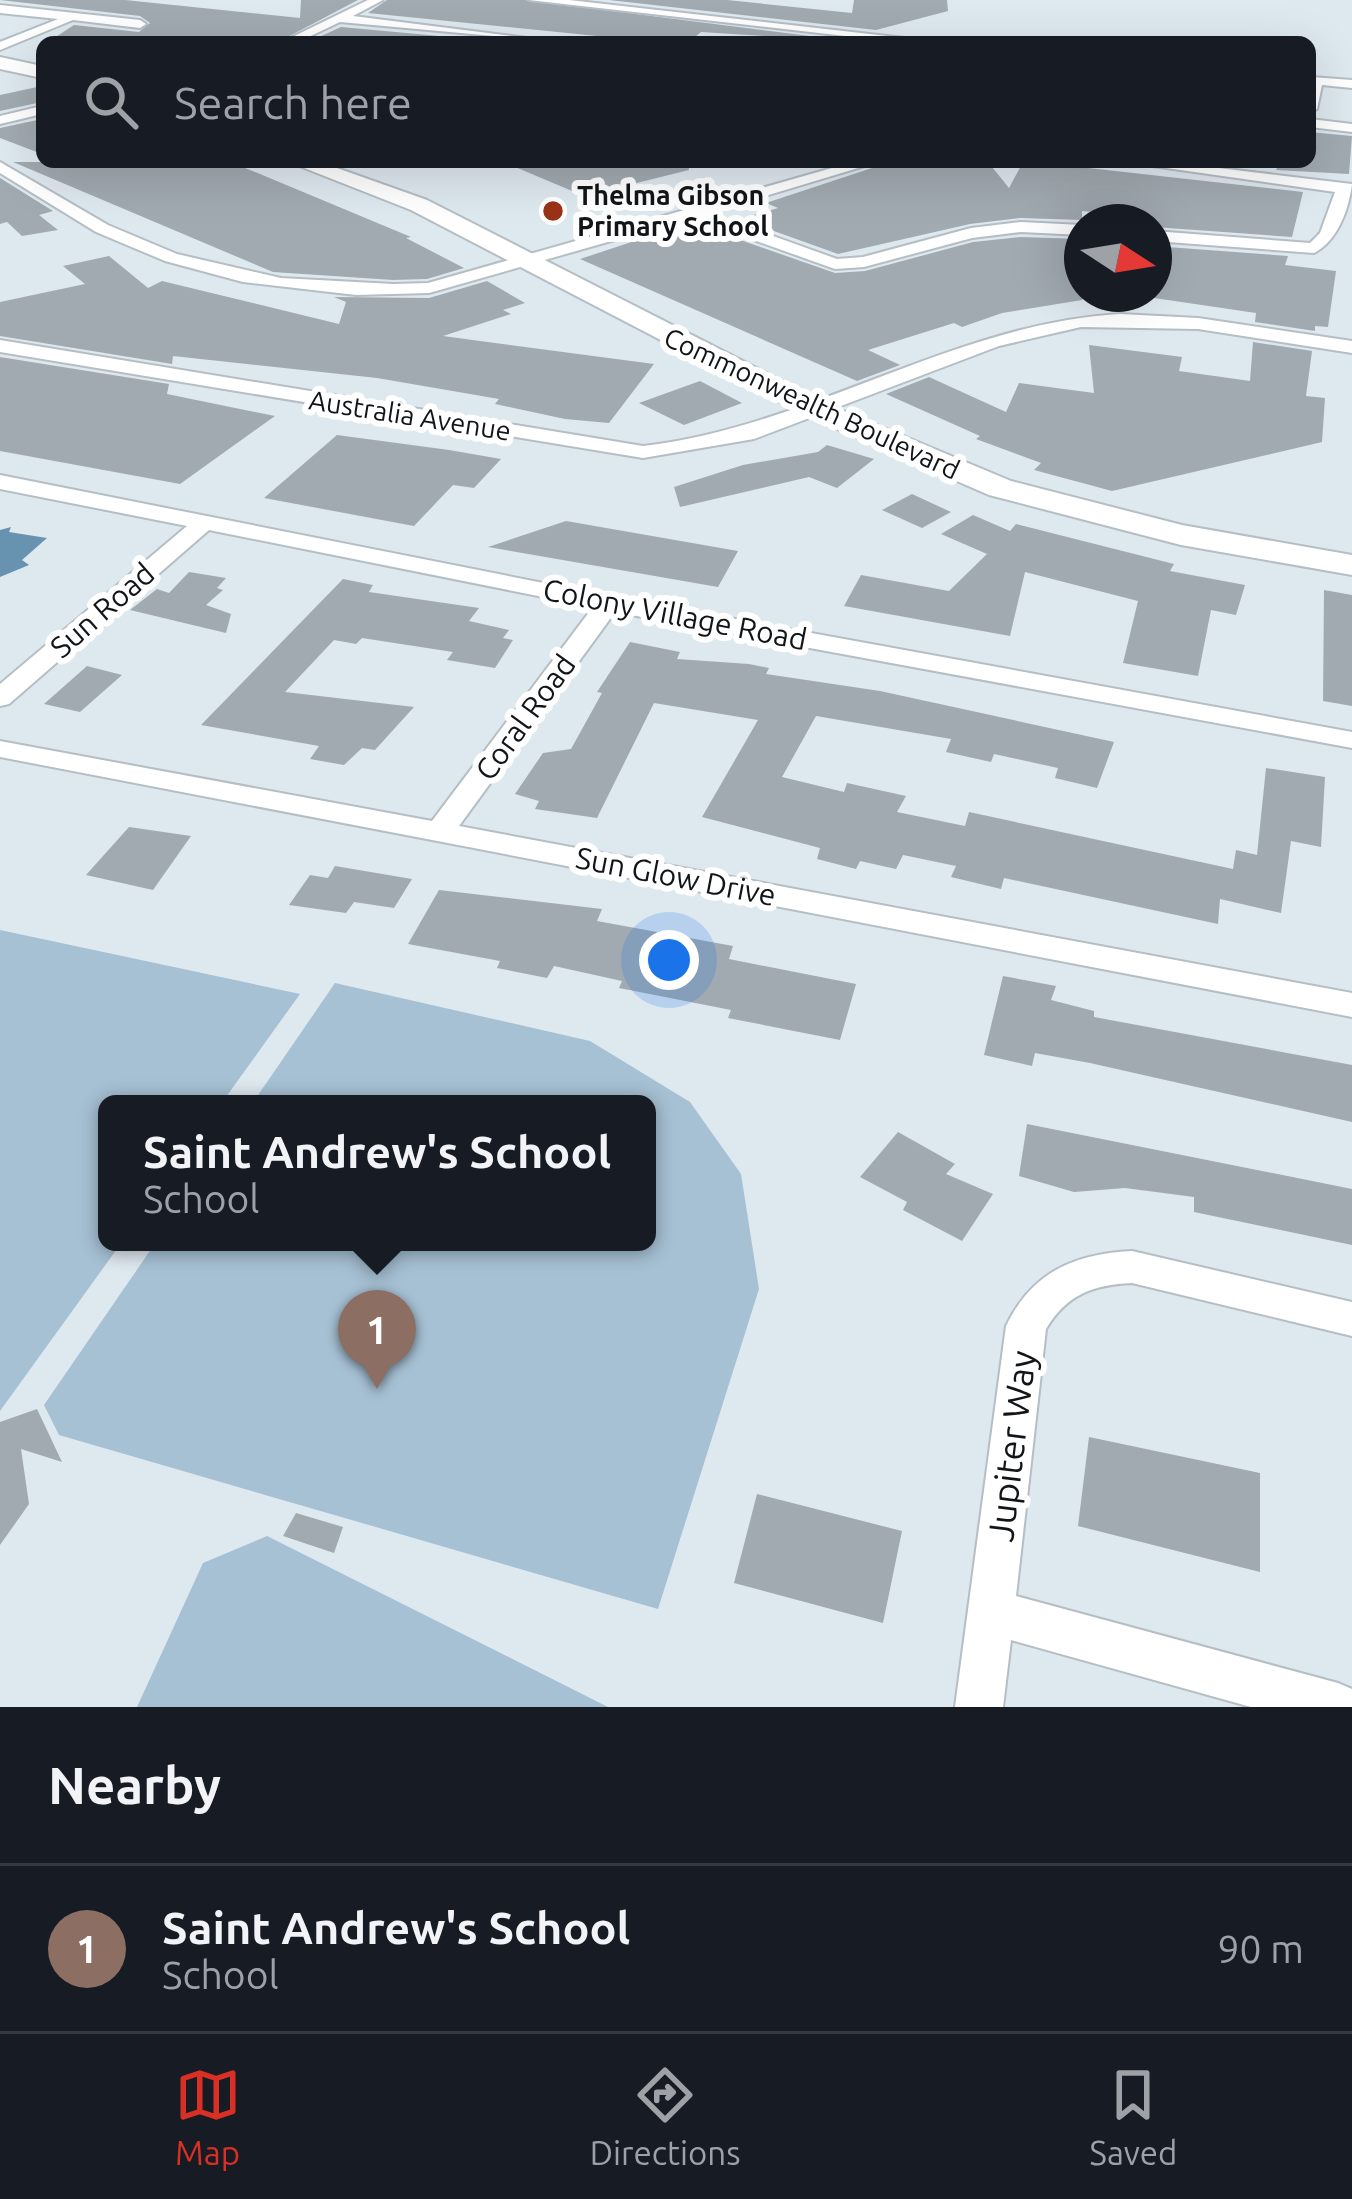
<!DOCTYPE html>
<html lang="en">
<head>
<meta charset="utf-8">
<style>
  body { margin:0; font-family:Ubuntu,sans-serif; background:#242831; color:#f1f3f6 }
  .compass { position:absolute; left:1064px; top:204px; width:108px; height:108px; border-radius:50%; background:#171b24; box-shadow:0 12px 48px #0002; rotate:102deg }
  .you { position:absolute; left:669px; top:960px; width:42px; height:42px; margin:-30px; border:9px solid #fff; border-radius:50%; background:#1a73e8; box-shadow:0 0 0 18px #1a73e833 }
  .badge { display:grid; place-items:center; width:78px; height:78px; border-radius:50%; background:#d93025; color:#fff; font-size:39px; font-weight:700 }
  .pin { position:absolute; translate:-50% -99px; filter:drop-shadow(0 3px 6px #0008) }
  .pin::after { content:''; position:absolute; top:63px; width:42px; height:36px; background:inherit; clip-path:polygon(0 0,100% 0,50% 100%) }
  .popup { position:absolute; left:98px; top:1095px; width:558px; height:156px; box-sizing:border-box; display:grid; place-content:center; border-radius:18px; background:#171b24; filter:drop-shadow(0 3px 9px #0005); font-size:39px; white-space:nowrap; color:#9ea1a6 }
  .popup b { font-size:45px; color:#f1f3f6 }
  .popup::after { content:''; position:absolute; left:50%; top:100%; margin-left:-24px; border:24px solid transparent; border-top-color:#171b24 }
  .list { margin:0; padding:0; list-style:none }
  h2 { display:flex; justify-content:space-between; align-items:center; height:156px; margin:0; padding:0 48px; font-size:51px }
  h2 small { font-size:39px; font-weight:400; color:#9ea1a6 }
  .list li { display:grid; grid-template-columns:78px 1fr auto; gap:36px; align-items:center; box-sizing:border-box; height:168px; padding:0 48px; border-top:3px solid #363941 }
  .list b { display:block; font-size:45px; white-space:nowrap }
  .list p { margin:0; font-size:39px; white-space:nowrap; color:#9ea1a6 }
  .list em { font-size:39px; font-style:normal; color:#9ea1a6 }
  .icon { flex:none; width:66px; height:66px; fill:none; stroke:currentColor; stroke-width:2; stroke-linecap:round; stroke-linejoin:round }
  .map { position:relative; flex:none; width:1352px; height:1707px; overflow:hidden }
  .search { position:absolute; background:#171b24; box-shadow:0 12px 48px #0002; left:36px; right:36px; top:36px; height:132px; display:flex; align-items:center; gap:30px; box-sizing:border-box; padding:0 42px; border-radius:18px; color:#9ea1a6; font-size:45px }
  .sheet { height:324px; background:#171b24 }
  nav { display:flex; justify-content:space-around; align-items:center; box-sizing:border-box; height:168px; border-top:3px solid #363941; background:#171b24; font-size:33px; color:#9ea1a6 }
  nav a { display:grid; justify-items:center; gap:6px }
  nav .on { color:#d93025 }
  .map>svg:first-child { display:block }
  .green { fill:#a6c1d4 }
  .water { fill:#6793b0 }
  .building { fill:#a1aab0 }
  .lines { fill:none; stroke-linecap:round; stroke-linejoin:round }
  .street-casing { stroke:#b5bec5; stroke-width:4 }
  .secondary-casing { stroke:#b5bec5; stroke-width:4 }
  .street { fill:#fff; fill-rule:evenodd }
  .secondary { fill:#fff; fill-rule:evenodd }
  .poi-dot { fill:#9b3217; stroke:#fff; stroke-width:4.5 }
  .labels { text-anchor:middle; dominant-baseline:central; stroke-width:12; stroke-linejoin:round; paint-order:stroke }
  .far-poi-label { font-size:27px; font-weight:bold; fill:#121518; stroke:#fff; text-anchor:start }
  .far-street-label { font-size:27px; fill:#121518; stroke:#fff }
  .street-label { font-size:30px; fill:#121518; stroke:#fff }
  .near-street-label { font-size:36px; fill:#121518; stroke:#fff }
</style>
</head>
<body>
<div class="map">
<svg width="1352" height="1707" viewBox="0 0 1352 1707">
  <rect width="100%" height="100%" fill="#dee8ef"/>
  <path class="green" d="M0,930l300,64 -79,110h-114v138h15l-122,169z
    M335,983l255,58 100,61 51,72 18,115 -101,320 -599,-174 -15,-30 112,-163h491v-138h-395z
    M267,1536l341,171h-471l66,-144z"/>
  <path class="water" d="M11,527l-2,5 38,6 -25,22 7,5 -29,12v-47z"/>
  <path class="building" d="M0,0h125l175,18 1,-18h57l-80,42h-230l26,-17 65,7 11,-9 -10,-7z
    M387,0h138l333,42 -157,-10 -12,10h-101l9,-6 -229,-23z
    M609,0h118l125,13 2,-13h93l1,11 -72,19z
    M341,27l109,10 -11,5h-131z
    M42,86v16l-42,9v-16z
    M42,119v35l-42,-16v-10z
    M1310,132l42,4 -3,38 -73,-4 5,-8h29z
    M13,162h218l180,75 -5,1 58,30 -37,11 -34,1 -120,-8z
    M503,162h185l1,8 -105,26z
    M988,162l21,26 14,-26h12l268,30 -11,45 -138,-10v-9l-72,-7v9l-61,-2 -51,6 -132,30 -98,-35 38,-11 -12,-5 115,-38z
    M0,178l53,33 -14,4 19,15 -36,6 -15,-14 -7,2z
    M674,228l17,7 18,-6 126,44 30,-2 108,-29 48,-5 61,2v61l-80,13 -40,14 -8,-4 -86,27 32,15 -43,16 -277,-122z
    M1154,246l134,10 -3,9 51,6 -8,56 -13,-1v5l-60,-9 1,-9 -102,-15z
    M109,256l39,32 14,-7 177,43 7,-22 -12,-5 95,1 58,-17 38,22 -22,7 8,4 -68,22 211,28 -45,59 -44,-4 -70,-15 4,-5 -122,-21 -204,-22 -1,8 -172,-28v-34l85,-18 -22,-18z
    M1253,342l59,9 -6,45 19,2 -3,44 -210,49 -78,-21 7,-7 -65,-24 4,-3 -94,-42 43,-17 77,35 13,-29 75,10 -5,-48 93,12 -3,14 71,10z
    M0,357l169,27 -2,10 108,22 -95,68 -180,-33z
    M700,381l42,22 -58,22 -45,-22z
    M337,435l112,15 52,9 -27,29 -21,-3 -39,41 -150,-28z
    M827,445l47,14 -37,29 -28,-11 -129,30 -6,-20 69,-22 75,-13z
    M912,494l39,18 -29,16 -40,-18z
    M973,515l37,16 6,-7 158,40 -4,7 75,14 -9,30 -25,-5 -13,66 -75,-13 15,-62 -113,-29 -15,64 -166,-30 17,-31 88,16 38,-37 -46,-20z
    M566,521l46,8 126,22 -20,36 -230,-40z
    M189,572l37,6 -9,10 6,2 -17,15 25,9 -5,19 -96,-23 27,-21 12,4z
    M343,579l30,6 -4,7 110,16 -10,13 40,9 -6,8 10,2 -18,28 -48,-8 6,-8 -91,-14 -6,6 -22,-4 -49,52 129,15 -39,43 -13,-2 -18,17 -34,-6 9,-13 -118,-21z
    M1324,590l28,5v111l-29,-5z
    M630,642l50,10 -3,7 72,5 20,4 -3,6 114,17 234,51 -17,46 -42,-10 3,-10 -64,-14 -3,8 -45,-10 5,-13 -135,-23 -34,61 62,15 3,-9 59,13 -9,16 68,14 4,-14 264,57 3,-19 21,5 9,-87 59,9 -4,70 -30,-6 -10,72 -61,-14 -2,25 -214,-46 -3,11 -50,-12 5,-11 -53,-11 -7,14 -36,-8 -4,8 -39,-10 3,-11 -118,-31 56,-97 -104,-17 -57,115 -62,-9 4,-8 -24,-7 28,-41 28,-4 31,-56 -5,-1z
    M87,666l35,9 -42,37 -36,-8z
    M129,827l62,9 -38,54 -67,-15z
    M335,866l77,13 -18,29 -40,-6 -8,11 -57,-8 21,-30 18,3z
    M439,890l163,19 -5,12 136,25 -4,13 127,25 -16,56 -112,-22 3,-8 -112,-22 3,-7 -68,-15 -7,12 -50,-10 3,-7 -92,-17z
    M1003,976l53,10 -5,14 43,11v6l258,48v57l-262,-59 -55,-10 -3,13 -48,-11z
    M1027,1124l325,65v56l-158,-33v-15l-69,-9 -51,4 -55,-16z
    M898,1132l57,32 -9,10 47,20 -31,47 -59,-31 4,-8 -47,-25z
    M37,1409l25,53 -41,-13 8,55 -29,41v-123z
    M1089,1437l171,36v99l-182,-46z
    M757,1494l145,37 -19,92 -149,-40z
    M296,1513l47,14 -9,26 -51,-17z"/>
  <g class="lines">
    <defs>
      <path id="street" d="M368,0h15l-30,16 206,26 -219,-20 -42,20h-16z
        M529,0h40l371,42h-42z
        M0,5l140,15 6,4 -6,4 -67,-8 -73,30v-8l58,-23 -58,-6z
        M1311,77l41,3v8l-30,-3 -5,24 -7,4z
        M42,106v8l-42,10v-8z
        M1310,119l42,5v8l-42,-5z
        M0,162l108,63 69,29 104,24 112,6 35,-1 425,-121h25l-169,51 128,46 26,-2 108,-29 50,-6 61,3v10l-61,-3 -49,6 -108,29 -29,2 -143,-51 -263,75 -73,2 -113,-13 -78,-21 -69,-29 -96,-59z
        M1124,162h45l183,22c-3,24 -14,57 -38,69l-160,-12v-10l156,12 10,-10 15,-41z
        M1120,314l78,4 154,23v12l-154,-24 -117,-2 -82,19 -245,93 -111,19 -643,-106v-12l643,106c167,-19 308,-122 477,-132z
        M0,475l609,121 743,136v16l-737,-136 -156,214 893,167v24l-1352,-260v-16l432,80 161,-214 -384,-77 -200,174 -9,2v-22l187,-158 -187,-37z
        M1132,1251l220,51v34l-220,-53c-39,2 -65,11 -86,46l-30,267 322,87 14,6v18h-101l-240,-67 -8,67h-48l51,-381c26,-54 68,-72 126,-75z"/>
      <path id="secondary" d="M0,57l42,9v12l-42,-9z
        M289,162h31l107,38 400,204 184,77 171,44 170,30v20l-171,-30 -192,-50 -182,-79 -396,-206z"/>
    </defs>
    <use href="#street" class="street-casing"/>
    <use href="#secondary" class="secondary-casing"/>
    <use href="#street" class="street"/>
    <use href="#secondary" class="secondary"/>
  </g>
  <circle class="poi-dot" cx="553" cy="211" r="12"/>
  <g class="labels">
    <g class="far-poi-label">
      <text x="577" y="195">Thelma Gibson<tspan x="577" dy="31">Primary School</tspan></text>
    </g>
    <g class="far-street-label">
      <text transform="translate(812 403) rotate(25)">Commonwealth Boulevard</text>
      <text transform="translate(410 415) rotate(9)">Australia Avenue</text>
    </g>
    <g class="street-label">
      <text transform="translate(102 610) rotate(-41)">Sun Road</text>
      <text transform="translate(675 614) rotate(11)">Colony Village Road</text>
      <text transform="translate(525 717) rotate(-54)">Coral Road</text>
      <text transform="translate(676 876) rotate(11)">Sun Glow Drive</text>
    </g>
    <g class="near-street-label">
      <text transform="translate(1011 1446) rotate(-83)">Jupiter Way</text>
    </g>
  </g>
</svg>
<svg class="compass" viewBox="-18 -18 36 36"><path d="M0-13l5 13h-10z" fill="#e53935"/><path d="M0 13l5-13h-10z" fill="#9ea1a6"/></svg>
<div class="you"></div>
<div class="pin badge" style="left:377px;top:1389px;background:#8d6e63">1</div>
<div class="popup"><b>Saint Andrew's School</b>School</div>
<div class="search"><svg class="icon" aria-label="search" viewBox="0 0 24 24"><circle cx="10" cy="10" r="6"/><path d="M15 15l6 6"/></svg>Search here</div>
</div>
<section class="sheet">
<h2>Nearby<small></small></h2>
<ul class="list">
<li><span class="badge" style="background:#8d6e63">1</span><div><b>Saint Andrew's School</b><p>School</p></div><em>90 m</em></li>
</ul>
</section>
<nav>
<a class="on"><svg class="icon" aria-label="map" viewBox="0 0 24 24"><path d="M3 6l6-2 6 2 6-2v14l-6 2-6-2-6 2zM9 4v14M15 6v14"/></svg>Map</a>
<a><svg class="icon" aria-label="directions" viewBox="0 0 24 24"><path d="M12 3l9 9-9 9-9-9zM9 14v-3h6M13 9l2 2-2 2"/></svg>Directions</a>
<a><svg class="icon" aria-label="saved" viewBox="0 0 24 24"><path d="M7 4h10v16l-5-4-5 4z"/></svg>Saved</a>
</nav>
</body>
</html>
